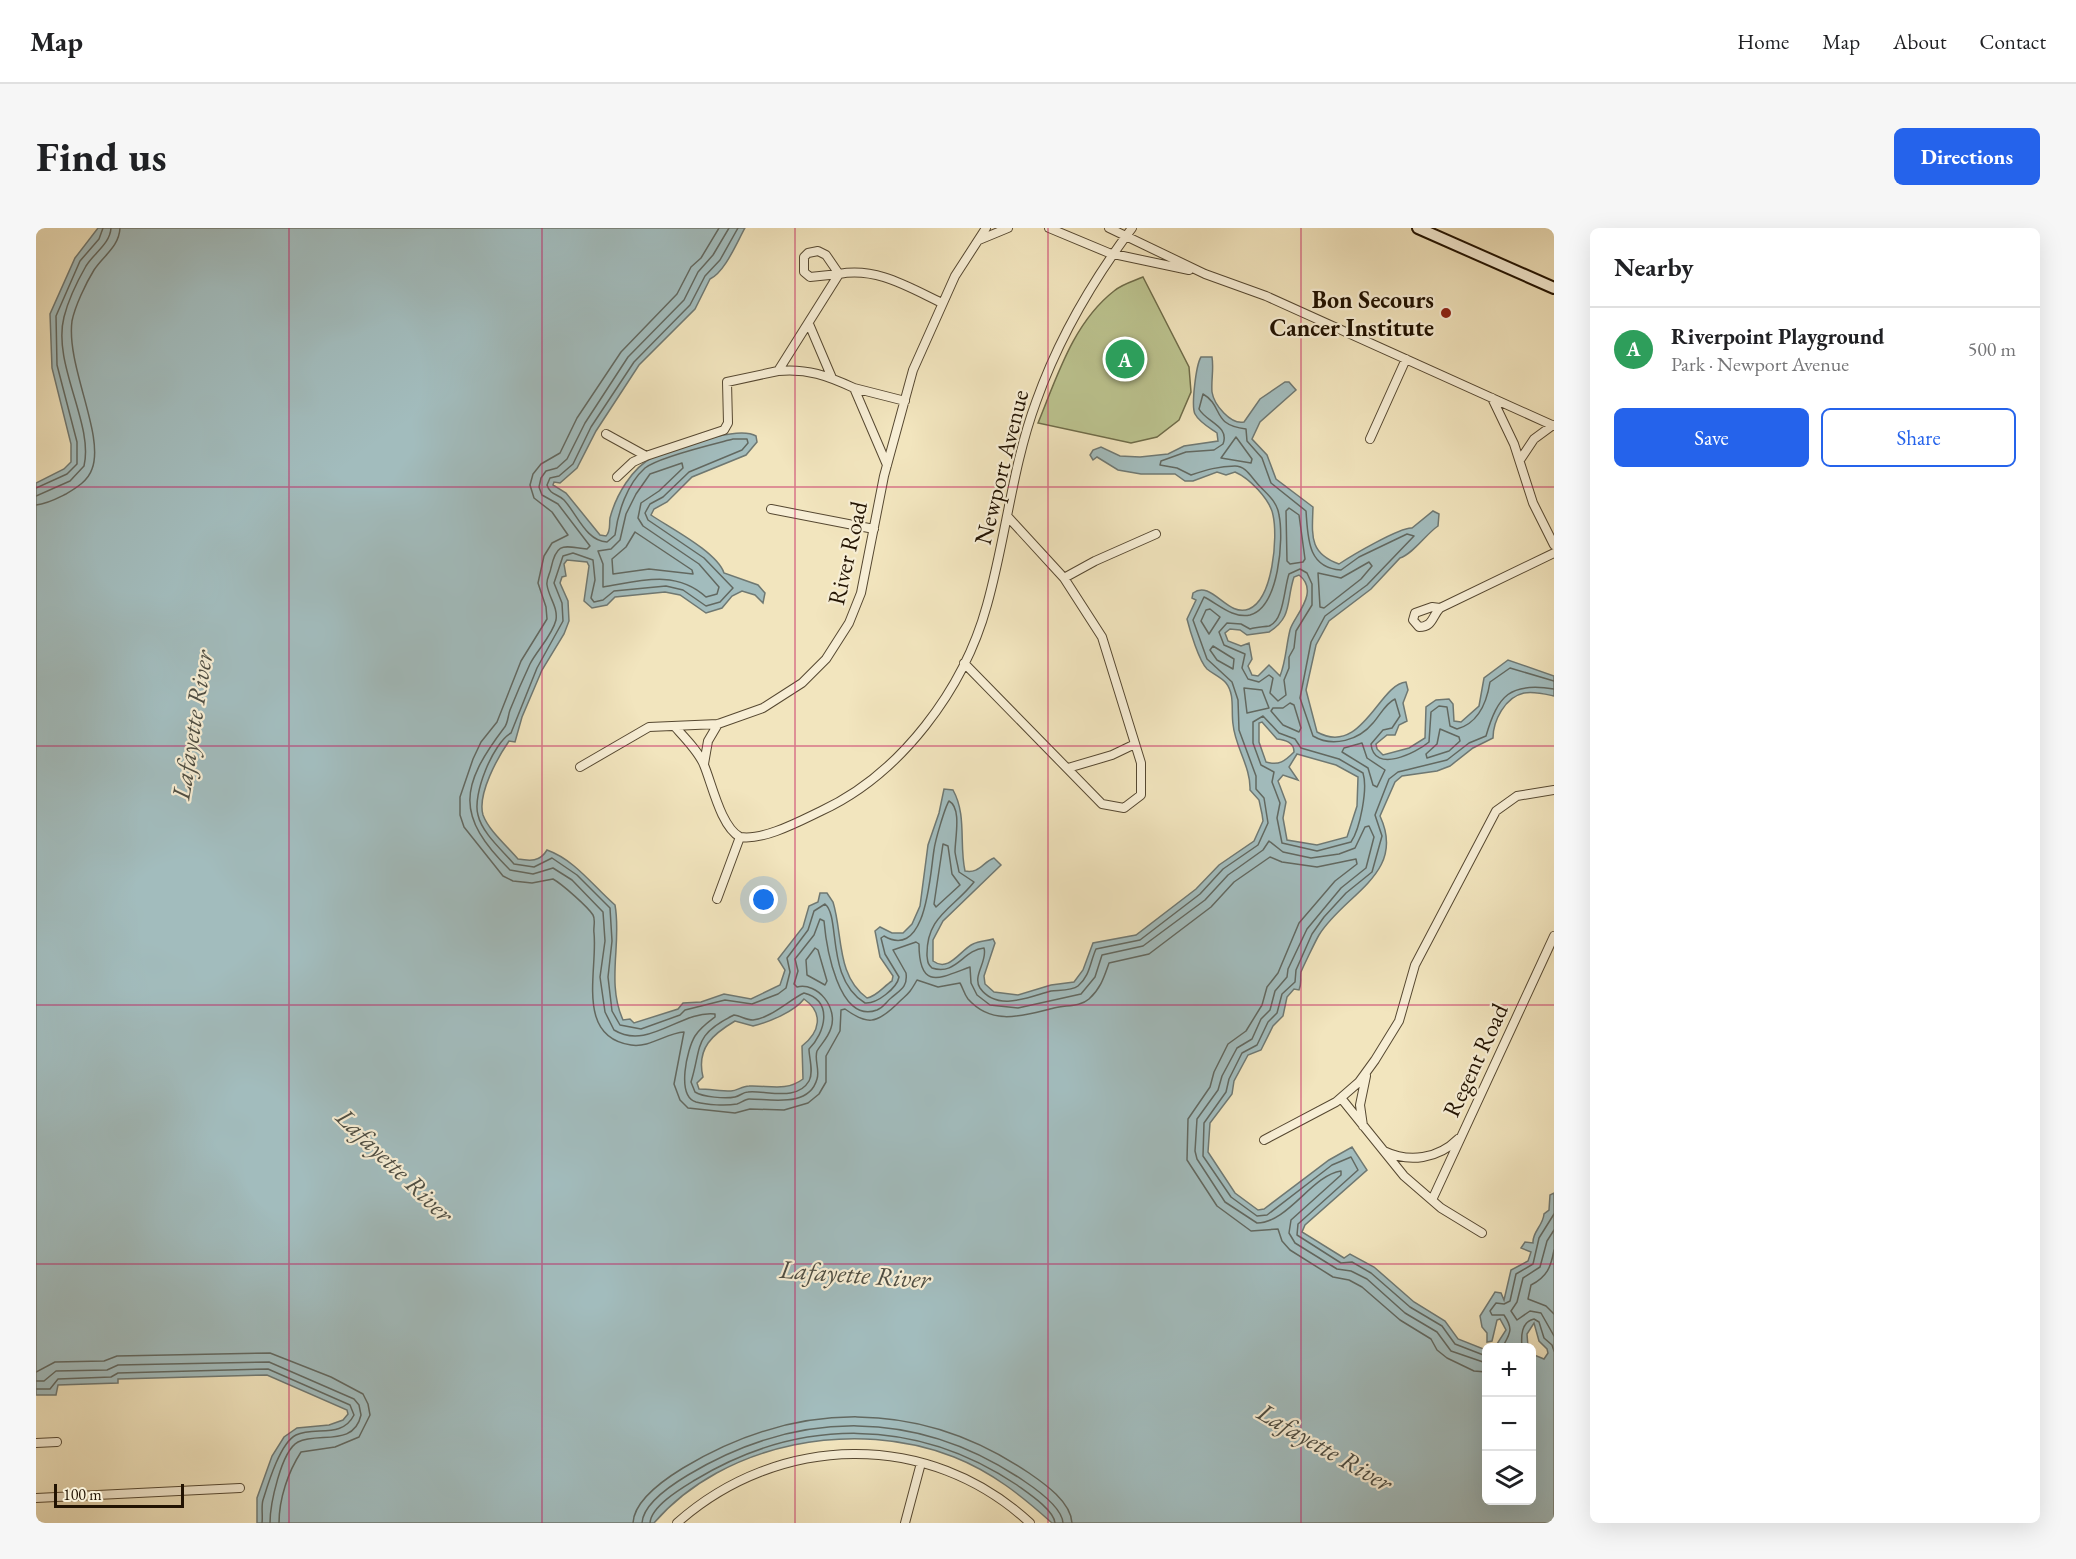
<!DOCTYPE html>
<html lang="en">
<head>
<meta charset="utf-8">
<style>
  body { margin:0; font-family:"EB Garamond",serif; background:#f6f6f6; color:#202124 }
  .controls { position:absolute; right:18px; bottom:18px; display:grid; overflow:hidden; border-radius:9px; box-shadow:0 6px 24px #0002 }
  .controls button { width:54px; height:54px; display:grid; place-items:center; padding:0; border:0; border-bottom:2px solid #e0e0e0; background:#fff; color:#202124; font:30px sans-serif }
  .scale { position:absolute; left:18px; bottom:15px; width:130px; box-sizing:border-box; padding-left:6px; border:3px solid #221302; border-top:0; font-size:16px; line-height:21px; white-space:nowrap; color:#221302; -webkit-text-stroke:4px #f7eed5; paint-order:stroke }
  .you { position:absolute; left:728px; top:672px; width:21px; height:21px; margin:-15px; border:4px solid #fff; border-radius:50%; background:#1a73e8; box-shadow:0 0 0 9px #1a73e833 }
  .badge { display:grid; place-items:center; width:39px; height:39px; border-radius:50%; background:#2563eb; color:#fff; font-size:20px; font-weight:700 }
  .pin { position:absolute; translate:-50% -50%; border:3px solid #fff; box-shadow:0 2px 6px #0006 }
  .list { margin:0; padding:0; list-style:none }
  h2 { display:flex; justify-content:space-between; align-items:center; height:78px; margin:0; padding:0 24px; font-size:26px }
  h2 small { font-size:20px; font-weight:400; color:#757577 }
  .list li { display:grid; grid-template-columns:39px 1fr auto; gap:18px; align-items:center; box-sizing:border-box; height:84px; padding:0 24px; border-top:2px solid #e0e0e0 }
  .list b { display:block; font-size:22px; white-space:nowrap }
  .list p { margin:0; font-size:20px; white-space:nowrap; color:#757577 }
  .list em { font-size:20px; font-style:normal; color:#757577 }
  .actions { display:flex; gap:12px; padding:18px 24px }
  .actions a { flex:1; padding:14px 0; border:2px solid #2563eb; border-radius:9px; text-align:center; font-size:21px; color:#2563eb }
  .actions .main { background:#2563eb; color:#fff }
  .icon { flex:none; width:33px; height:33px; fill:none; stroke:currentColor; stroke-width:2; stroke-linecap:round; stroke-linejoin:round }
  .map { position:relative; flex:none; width:1518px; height:1295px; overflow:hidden; border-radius:9px }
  header { display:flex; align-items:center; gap:36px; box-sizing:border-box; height:84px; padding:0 30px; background:#fff; border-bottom:2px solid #e0e0e0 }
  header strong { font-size:28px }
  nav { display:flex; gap:33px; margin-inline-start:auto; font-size:21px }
  .intro { display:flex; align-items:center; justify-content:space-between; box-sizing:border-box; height:144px; padding:0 36px }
  h1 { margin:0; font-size:42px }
  .button { padding:15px 27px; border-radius:9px; background:#2563eb; color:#fff; font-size:21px; font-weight:700 }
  main { display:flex; gap:36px; padding:0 36px }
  aside { flex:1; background:#fff; border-radius:9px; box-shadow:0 6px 24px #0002 }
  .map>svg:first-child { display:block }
  .green { fill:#bcc490; stroke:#6f6c49; stroke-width:1.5 }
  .water { fill:#a2bcbd; stroke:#6f7872; stroke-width:1.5; fill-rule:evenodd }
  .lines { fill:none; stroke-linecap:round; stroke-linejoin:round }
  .shore { stroke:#626860; stroke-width:1.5 }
  .street-casing { stroke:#564831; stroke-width:10 }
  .secondary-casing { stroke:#221302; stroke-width:14 }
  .street { stroke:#f7eed5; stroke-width:8 }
  .secondary { stroke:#f7eed5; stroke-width:10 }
  .grid { fill:none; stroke:#c2185b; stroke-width:1.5; stroke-opacity:0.55 }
  .poi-dot { fill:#8f2418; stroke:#f7eed5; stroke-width:2 }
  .labels { text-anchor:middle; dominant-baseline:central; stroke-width:4.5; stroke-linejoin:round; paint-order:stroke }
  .poi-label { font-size:24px; font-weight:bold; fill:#221302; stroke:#f7eed5; text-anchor:end }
  .street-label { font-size:24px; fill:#221302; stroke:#f7eed5 }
  .water-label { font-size:26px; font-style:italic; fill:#4f4e43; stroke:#f7eed5 }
</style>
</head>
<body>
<header>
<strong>Map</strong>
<nav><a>Home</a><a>Map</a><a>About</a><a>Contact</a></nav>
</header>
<div class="intro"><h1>Find us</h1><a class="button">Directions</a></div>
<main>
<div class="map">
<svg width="1518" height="1295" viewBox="0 0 1518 1295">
  <rect width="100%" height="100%" fill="#f2e5be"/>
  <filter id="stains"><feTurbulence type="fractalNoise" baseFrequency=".00333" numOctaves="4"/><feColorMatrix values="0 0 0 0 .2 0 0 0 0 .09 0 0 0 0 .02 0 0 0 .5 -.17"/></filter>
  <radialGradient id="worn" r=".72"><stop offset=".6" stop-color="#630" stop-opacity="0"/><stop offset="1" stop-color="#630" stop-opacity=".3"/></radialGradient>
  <path class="green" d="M1107,49l46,90 2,25 -12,28 -22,17 -26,6 -93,-20c19,-46 35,-100 76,-132 8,-7 20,-10 29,-14z"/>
  <path class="water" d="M62,0h647c-8,14 -20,44 -35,51l-15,30 -56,56 -43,66 -19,37 -17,15 -6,-1 -1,3 13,8 34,42 6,1c5,-5 3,-11 4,-18 6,-23 22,-50 43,-61 22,-7 84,-33 103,-21l1,6 -11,13 -54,22 -25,25 -13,7 -3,6c19,13 66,37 73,58l34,12 7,8 -2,10 -8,-8 -13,-4 -10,5 -10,12 -16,5 -26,-18 -15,-3 -50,5 -8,8 -15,3 -8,-7 5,-35 -2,-4 -20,-2 -3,4 2,12 -4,1 -2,6 8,18 1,20 -5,13 -22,36 -20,47 -7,25 -6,-1c-11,16 -32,53 -26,74 6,16 24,31 35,44 12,2 22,3 29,-9 28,10 46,36 68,55 7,38 -9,77 8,115l7,-1 4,4 44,-14 5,-6 18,-1 23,-8 27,5 29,-14 5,-15 -7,-11 25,-32 6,-21 9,-4 2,-9h7l6,9c10,32 3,74 34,96 9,-1 17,-12 25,-17l1,-5 -13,-19 -5,-26 5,-4 12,6h11l9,-9 8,-18 8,-61 11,-32 5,-24 9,1c14,25 6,54 12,81 14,3 18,-9 29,-13l7,7 -58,56 -10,19v21c16,12 27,-11 40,-17 6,-3 14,-3 20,-5l2,4 -11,33 1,8 9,8 24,3 33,-10 23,-3 9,-12 10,-27 43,-8 60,-46 23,-24 35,-24 9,-20 -1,-7 -3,-14 -9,-10c1,-23 -15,-43 -17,-66 -2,-13 2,-30 -7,-41 -5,-6 -13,-9 -19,-14 -8,-8 -17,-38 -20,-50l9,-19 -4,-2 1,-5c19,-14 34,25 56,16 24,-10 29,-72 24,-94 -3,-16 -24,-37 -38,-43l-9,3 -9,-3 -24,9h-8l-10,-7h-34l-23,-4 -21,-13 -4,3 -3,-5 3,-5 8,-3 19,9 20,1 28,-3 16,-8 34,-5 -1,-8c-7,-5 -18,-11 -22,-19 -4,-8 1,-49 6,-57h11c2,12 -1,23 0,35 2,13 19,33 32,30l16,-23 25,-17h4l7,8 -36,32 -8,17 15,16 9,24 37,28c-1,29 -4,46 26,57 12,-8 61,-37 73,-36l21,-17 6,3 -1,12c-12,8 -25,28 -38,32l-29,31 -42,32 -13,24 -10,45 11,42c45,25 62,-48 89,-50l2,8 -5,13 4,18 -8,4 -4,10h-8l-11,9 1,5 6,6 26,-7 16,-10 1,-31 10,-7 13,-1 4,5 1,17 7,1 18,-16 5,-28 24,-18 46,16v20c-9,-2 -20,-5 -30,-3 -19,4 -31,28 -31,45l-20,10 -23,18 -13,5 -35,5 -7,6 -15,34c27,58 -36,78 -61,119 -3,5 -16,32 -18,37 -1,7 1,11 -2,18l-5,-1 -7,8 -4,19 -10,10 -12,24 -13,5 -14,26 -2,13 -22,29 -2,29 27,41 23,17 6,-1 65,-49 23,-13 15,23 -62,55 -3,7 42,26 6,-4 24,13 40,35 31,19 13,18 28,11v150h46v-146l12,5 4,-6 -1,-4 -8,-8 -5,-18 -7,11 1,13h-33l11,-17 -6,-11 -3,1 -5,21 -5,1v-9l-5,-6 -2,-11 15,-24 6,1 3,7 7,-30 17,-9 3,-9 -10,-4 4,-6 8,1c-1,-11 10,-17 11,-29l5,-4 1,-15 4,-2v330h-502c-30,-27 -60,-51 -98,-66 -98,-39 -230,-15 -300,66h-397v-25l15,-42 12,-19 13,-9 32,-3 14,-5 5,-6 -1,-4 -80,-35 -149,4v4l-60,2 -2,10h-20v-912l28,-14 7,-7v-18l-19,-76 -2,-54 25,-56zM1263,347c22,17 -6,42 -9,55 -4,16 -4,31 -10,46l-11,-11 -11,11 -6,-1 -4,-9 4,-7 -3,-16 -8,3 -13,-5 -3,-8 5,-4 10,1 7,5 22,-3c24,-15 17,-31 25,-55zM1226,494l15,17c8,1 17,3 17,13 -9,9 -15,14 -28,10l-7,-20v-19zM1261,526l39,11 22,12 -1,29 -10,31 -30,8 -30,-5 -4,-22 3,-16 -8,-21 5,-6 15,5 -9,-13zM768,771c20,14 16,33 -2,47l1,33c-17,13 -35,6 -54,7 -7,0 -12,5 -18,5 -12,0 -21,-2 -32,-2l-2,-6 6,-6c-7,-29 10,-43 32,-56l18,5c16,-4 41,-14 51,-27z"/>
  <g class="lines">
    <path class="shore" d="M683,0l-18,30 -10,9 -14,27 -56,58 -44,66 -17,35 -19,11 -8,10 -3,11 4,13 18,14 16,23 -16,8 -8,13 -6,27 8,24 1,12 -26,42 -24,61 -16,20 -8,17 -13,38v18l4,12 39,49 10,5 19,2 21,-4c9,5 35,28 40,36 3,5 0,13 1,18 4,37 -19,104 37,112 19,3 35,-12 53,-13l-10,52 6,16 8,8 47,5 15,-4 34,1 24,-7 11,-9 7,-12v-26l14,-25 1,-21 4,-1c22,16 31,15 51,-4 12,-12 12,-9 21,-25l21,7 22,-4c3,5 4,11 8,16 25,28 56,16 86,9 12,-3 26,-1 35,-9 12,-11 15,-22 20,-36l40,-9 62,-47 23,-25 36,-25 12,5 35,5 39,-8 1,5 -22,17 -36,42 -21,50 -11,14 -5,18 -16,26 -18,13 -14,28 -4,15 -22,32 -1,41 30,46 34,25 27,-2 4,12 8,9 43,27 16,3 13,7 38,33 31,19 6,11 10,8 27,13 12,1
      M693,0l-16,27 -15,17 -14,28 -56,57 -43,66 -18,36 -10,9 -11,3 -5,7 -2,9 3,8 16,9 32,42 -3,3c-22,-2 -30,-9 -36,19 -1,6 -5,11 -4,17 2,13 11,22 9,35 -4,16 -19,30 -26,44 -7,15 -14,31 -20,46 -2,5 -2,14 -6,18 -44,58 -49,88 6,142l23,4 20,-6 19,12 31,32 2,29 -5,36 5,35 9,18c34,21 67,-20 101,-16v3c-8,6 -15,11 -20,19 -8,13 -19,60 1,66 11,3 30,4 41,2 4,-1 8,-5 12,-5 22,0 60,9 68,-20 3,-9 -3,-20 0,-28 4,-7 11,-13 14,-23 7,-20 -13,-46 -34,-41l-3,-3 4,-13 -3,-12 19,-24 6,-16 4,2c2,23 14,104 53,89 7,-3 9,-8 14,-12 9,-8 17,-11 15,-25l-13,-23 23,-8 3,2c0,47 21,34 51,23l1,16 6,12 13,10 28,3 63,-14 14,-17 7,-22 41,-9 62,-46 23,-25 35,-25 6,-9 14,11 28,6 28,-4 16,-6 10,-21 4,-1 5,11 -8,31 -25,20 -34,41 -19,40 -1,8 -12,14 -5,19 -9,9 -9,20 -15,9 -15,28 -4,14 -21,29 -2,32 2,8 28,43 32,21c31,0 55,-48 84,-52v4l-50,45 -2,13 6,10 42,26 14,2 16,8 38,34 32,19 14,19 35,12
      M702,0l-18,32 -15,16 -15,29 -56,57 -43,65 -18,37 -14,12 -9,2 -3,7c3,10 11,9 17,15 13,14 22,41 43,42l8,-7c3,-23 12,-51 30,-67 13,-11 69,-24 88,-29h14l1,4 -6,7 -53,22 -26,25 -13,7 -5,9 3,7 56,38 29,30 -13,14 -14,4 -23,-16 -17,-4 -52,5 -11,9 -9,2 -3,-4 4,-18 -2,-20 -20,-7 -10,3 -9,27 8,20 1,18 -26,47 -26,65c-18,10 -39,62 -33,82 4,18 24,35 36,49l20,3 18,-9 25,17 33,33 2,33 -4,36 4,34 8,14 21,4 39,-14 5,-5 40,-10 27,4 26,-10 8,-6 4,-16 -3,-14 21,-28 6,-19 11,-7c16,13 0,74 40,99 12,1 32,-15 34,-26l-14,-23 -4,-16 3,-2c43,25 46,-63 50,-86 1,-9 11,-43 15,-49 13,7 6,37 6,51 1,7 3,14 4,20l15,10c-21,27 -48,34 -47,74 1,6 0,7 5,12 24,8 31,-18 52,-20 4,13 -12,28 -4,40 17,24 49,9 71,3 8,-1 21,0 27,-5 12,-10 12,-24 18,-37l44,-9 60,-46 23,-25 35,-24 10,-22 -4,-25 -8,-9v-13l-17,-46 -1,-30 -6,-18 -25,-23 -14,-39 11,-23c13,6 29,22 46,18 29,-8 34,-76 29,-100 -2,-15 -14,-22 -23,-33 -6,-7 -11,-16 -21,-16 -16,0 -29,4 -44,9l-14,-7 -17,-3 1,-4 25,-9 28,-2 9,-6c7,-18 -17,-22 -24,-35l4,-15c21,12 8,31 43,35l1,12 15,17 9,25 35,28c2,26 1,57 35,59l18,-13 48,-23 7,2 -47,49 -42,31 -14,26 -11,56 13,38c20,12 46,4 60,-13 7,-8 13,-20 22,-24l5,17 -8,12 -9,2 -12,14c3,30 45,9 58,-2l2,-30 8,-6 8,1 3,19 7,3c22,-6 30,-28 33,-47l20,-14 44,13
      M1200,209l16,22 -1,4 -30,-5z
      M646,235l1,5 -24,23 -18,12 -3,15 5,8 56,38 20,23 -2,7 -11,3c-30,-28 -67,-16 -103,-10v-23l-5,-13 13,-2 9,-9 6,-26 10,-20 14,-20z
      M0,260l31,-14 10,-10v-22l-20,-77 -1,-49 24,-55 19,-22 4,-11
      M0,268l34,-15 14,-15c10,-42 -32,-102 -20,-149 4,-16 14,-37 22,-51 8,-13 24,-22 25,-38
      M0,277c11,-1 20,-6 30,-11 10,-6 22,-13 26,-25 13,-34 -26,-103 -20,-148 3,-15 14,-38 22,-51 9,-14 25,-23 26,-42
      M1253,280l10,7 6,44 -2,3 -13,2 -3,-3 -1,-50z
      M599,304l57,38 1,4 -44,-5 -36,5 -1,-15 14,-12z
      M1333,334l3,4 -11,13 -37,29 -4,-1 -2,-34 23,5z
      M1264,341l7,4 5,11v21l-16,26 -2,17 -5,9v11l-5,12 2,15 -8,6 -8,-8 3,-15 -4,-3 -10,7 -11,-3 -6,-11 3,-14 -21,-9 -5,-13 8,-9 14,1 9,5c7,-2 13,-2 19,-3 15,-5 15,-38 20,-52z
      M1174,381l10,8 -11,17 -8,-13 5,-11z
      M1177,418l21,13 -1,10 -16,-9 -7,-10z
      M1208,460l18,2 7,18 -22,5z
      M1254,475l4,2 7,23 -2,4 -16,-7 -12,-14 2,-3h10z
      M1227,488l16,17 16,6 6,9 38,11 24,14c5,16 -3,56 -12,69l-34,9 -35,-8 -5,-25 3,-15 -8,-21 2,-10 -13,-7 -8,-22v-21z
      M1404,501l19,8 1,4 -11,10 -22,7 -1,-4 11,-10z
      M1326,515l5,15 18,12 -8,17 -4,-2 -5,-17 -26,-16 2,-4z
      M907,616l5,2 4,28 8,11 -24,22 -2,-3z
      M779,720l3,2 9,31 -2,4 -18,-10 -1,-15z
      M768,765c30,8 21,40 5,56 0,9 5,23 0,32 -12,21 -43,9 -61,11 -5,0 -8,4 -13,5 -10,2 -32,0 -40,-5l-4,-10c11,-36 2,-47 43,-67 7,1 12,5 19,5 18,-2 36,-20 51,-27z
      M1518,1002l-7,11 -7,26 -17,11 -6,24 -6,9 6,9 13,-9 11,2 13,23
      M1518,1022c-3,17 -7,27 -23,35l-3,14 18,7 8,8
      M1466,1120c8,-15 12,-18 2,-33h-12l-2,-4 6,-8 8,1 6,-3 6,-27 17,-10 6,-26 15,-24
      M1486,1120c-1,-12 -1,-26 12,-29l5,3 5,16 8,7 2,6
      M1450,1128l-31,-12 -13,-18 -32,-19 -39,-34 -19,-11 -11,1 -44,-28 1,-11 60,-54 -7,-13 -19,8 -65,50 -10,1 -26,-19 -28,-41 1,-33 22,-31 3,-13 13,-26 15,-8 11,-23 9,-9 5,-19 13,-12 1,-12 16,-36 12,-17 22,-24 26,-21 10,-36 -7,-21 14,-36 9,-7 49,-12 22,-17 17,-7c12,-41 24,-54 68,-47
      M0,1144l19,-10 49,-1 13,-5 153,-3 61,24 32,17 5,10 2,11 -11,22 -24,10 -34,5c-13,20 -22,47 -22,71
      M0,1153h8l12,-10 51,-1 11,-5 151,-3 85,37 5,6 2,10c-7,32 -42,17 -63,27 -17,9 -28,63 -28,81
      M0,1161h14l8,-10 53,-2 7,-4 150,-4 82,36 4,10c-12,24 -39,11 -58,20 -16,8 -28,49 -33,65 -2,6 0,16 -1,23
      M597,1295c1,-23 32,-44 50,-55 113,-68 236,-70 346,5 16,11 42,29 43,50
      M606,1295c1,-19 31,-39 46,-48 110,-66 229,-67 336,6 12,8 38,26 39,42
      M614,1295c1,-17 32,-35 45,-43 104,-63 221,-63 322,5 11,8 37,25 38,38"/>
    <defs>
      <path id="street" d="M1013,0l60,25 80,17
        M1073,0l96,46 61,22 288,130
        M943,12l29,-12
        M782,23l8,4 13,19 -29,3 -6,-5v-15l4,-4z
        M773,96l23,54
        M742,143c29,-3 50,5 76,17l33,77
        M818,160l51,13
        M1456,170l22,46 19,59 21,42
        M570,206l40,22 78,-26 4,-7 -1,-41 51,-11 61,-97c38,-7 69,13 103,29
        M1334,211l36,-80
        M1484,232l14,-21 19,-14
        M581,249l16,-15 13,-6
        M735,281l103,20
        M1028,350l31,-17 61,-27
        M1396,379l8,1c-8,8 -7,19 -21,19l-6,-7 2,-7z
        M1404,380l114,-55
        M928,435l138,141 22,4 17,-13v-32l-39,-126 -38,-59 -56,-61
        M639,499c10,11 24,25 29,38 8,19 17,62 36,72
        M668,536l4,-23 10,-17
        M544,539l69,-40 69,-3 45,-16 39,-25 24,-24 23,-36 12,-30 23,-117 29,-106 42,-94 31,-48
        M1032,540l44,-13 23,-11
        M704,609c23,4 60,-16 81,-26 80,-37 143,-122 166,-206 19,-67 25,-138 49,-203 22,-62 57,-122 96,-174
        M681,671l23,-62
        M1305,870l63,78 37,32 41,25
        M1327,898l-3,-21 6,-29
        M1228,912l72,-38 23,-20 16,-22 24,-39 16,-56 81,-154 21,-15 37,-6
        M1348,923c25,12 54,8 74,-12
        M1396,972l122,-264
        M0,1215l21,-1
        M0,1270l204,-10
        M641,1295c101,-90 252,-94 353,0
        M869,1295l16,-60"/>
      <path id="secondary" d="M1382,0l136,60"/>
    </defs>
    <use href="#street" class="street-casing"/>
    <use href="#secondary" class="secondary-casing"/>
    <use href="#street" class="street"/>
    <use href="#secondary" class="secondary"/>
  </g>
  <path class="grid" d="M253,0v1295M506,0v1295M759,0v1295M1012,0v1295M1265,0v1295M0,259h1518M0,518h1518M0,777h1518M0,1036h1518"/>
  <circle class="poi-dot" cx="1410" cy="85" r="6"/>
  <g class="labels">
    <g class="poi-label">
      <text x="1398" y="71">Bon Secours<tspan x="1398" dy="28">Cancer Institute</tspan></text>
    </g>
    <g class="street-label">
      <text transform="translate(965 239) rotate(-76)">Newport Avenue</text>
      <text transform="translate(811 325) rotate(-77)">River Road</text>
      <text transform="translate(1439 832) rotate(-65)">Regent Road</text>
    </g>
    <g class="water-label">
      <text transform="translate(156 497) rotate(-81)">Lafayette River</text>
      <text transform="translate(359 937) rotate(44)">Lafayette River</text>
      <text transform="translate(819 1046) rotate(4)">Lafayette River</text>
      <text transform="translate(1289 1219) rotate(30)">Lafayette River</text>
    </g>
  </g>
  <rect width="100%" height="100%" filter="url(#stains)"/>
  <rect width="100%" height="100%" fill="url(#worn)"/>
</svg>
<div class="controls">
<button>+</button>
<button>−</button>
<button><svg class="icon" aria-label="layers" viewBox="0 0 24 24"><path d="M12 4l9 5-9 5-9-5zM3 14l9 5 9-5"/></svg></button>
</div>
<div class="scale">100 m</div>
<div class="you"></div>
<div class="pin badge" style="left:1089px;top:131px;background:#2e9e5b">A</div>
</div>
<aside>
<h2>Nearby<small></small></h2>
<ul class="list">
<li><span class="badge" style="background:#2e9e5b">A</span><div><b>Riverpoint Playground</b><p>Park · Newport Avenue</p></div><em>500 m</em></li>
</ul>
<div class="actions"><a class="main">Save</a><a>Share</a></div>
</aside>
</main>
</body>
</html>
